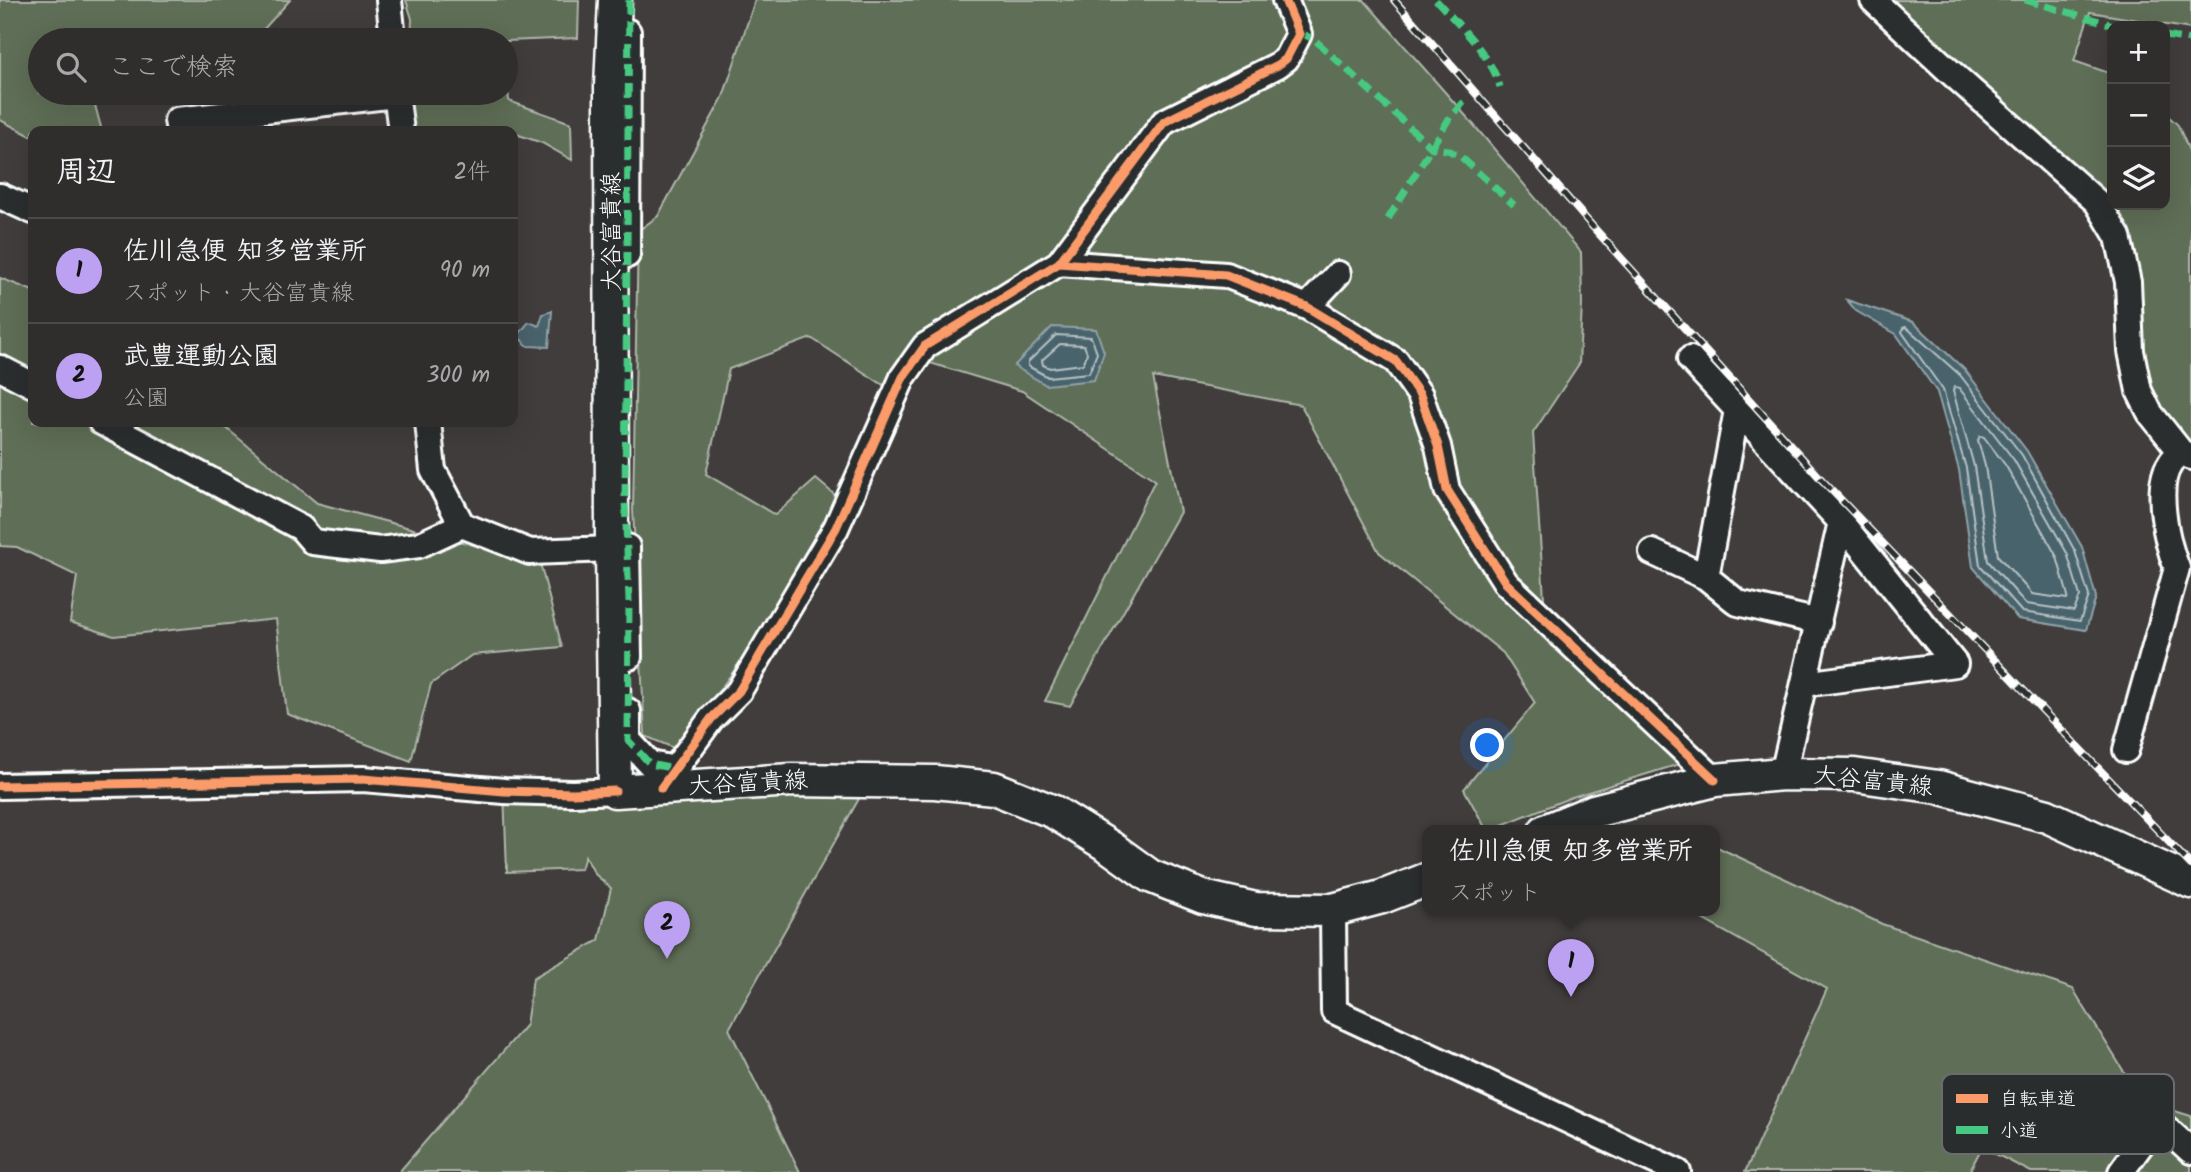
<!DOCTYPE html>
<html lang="ja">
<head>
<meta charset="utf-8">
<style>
  body { margin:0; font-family:Kalam,"Klee One",sans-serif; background:#383635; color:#f1f3f6 }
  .controls { position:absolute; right:21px; top:21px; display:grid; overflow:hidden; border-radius:14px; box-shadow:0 7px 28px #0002 }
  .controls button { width:63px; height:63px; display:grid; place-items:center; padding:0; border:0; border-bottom:2px solid #4b4a49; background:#302e2d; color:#f1f3f6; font:35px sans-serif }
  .you { position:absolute; left:1488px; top:746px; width:24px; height:24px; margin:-18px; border:5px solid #fff; border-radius:50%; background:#1a73e8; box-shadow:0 0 0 10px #1a73e833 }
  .badge { display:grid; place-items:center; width:46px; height:46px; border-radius:50%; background:#bca0f2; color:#111; font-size:23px; font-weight:700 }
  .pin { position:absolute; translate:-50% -58px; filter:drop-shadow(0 2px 4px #0008) }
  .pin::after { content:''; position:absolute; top:37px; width:24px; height:21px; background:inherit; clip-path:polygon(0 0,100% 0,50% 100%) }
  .popup { position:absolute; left:1422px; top:825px; width:298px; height:91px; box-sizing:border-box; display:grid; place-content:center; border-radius:14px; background:#302e2d; filter:drop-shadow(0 2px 5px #0005); font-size:23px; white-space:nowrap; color:#a8a8aa }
  .popup b { font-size:26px; color:#f1f3f6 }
  .popup::after { content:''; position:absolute; left:50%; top:100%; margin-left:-14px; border:14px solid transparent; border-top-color:#302e2d }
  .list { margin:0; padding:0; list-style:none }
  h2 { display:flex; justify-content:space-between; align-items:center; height:91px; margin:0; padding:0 28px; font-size:30px }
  h2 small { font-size:23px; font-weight:400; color:#a8a8aa }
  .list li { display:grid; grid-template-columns:46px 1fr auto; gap:21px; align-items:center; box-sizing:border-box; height:105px; padding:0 28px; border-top:2px solid #4b4a49 }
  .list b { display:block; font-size:26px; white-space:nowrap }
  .list p { margin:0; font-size:23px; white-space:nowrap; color:#a8a8aa }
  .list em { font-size:23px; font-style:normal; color:#a8a8aa }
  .icon { flex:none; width:38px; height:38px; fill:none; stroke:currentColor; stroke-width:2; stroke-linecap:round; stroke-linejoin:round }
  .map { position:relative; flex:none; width:2191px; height:1172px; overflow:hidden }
  .search { position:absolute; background:#302e2d; box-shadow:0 7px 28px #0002; left:28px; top:28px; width:490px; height:77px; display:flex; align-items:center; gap:18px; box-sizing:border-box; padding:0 24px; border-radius:38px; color:#a8a8aa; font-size:26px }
  .panel { position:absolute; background:#302e2d; box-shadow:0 7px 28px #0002; left:28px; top:126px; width:490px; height:301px; border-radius:14px }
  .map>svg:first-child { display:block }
  .green { fill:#5e6e56; stroke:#aeb6aa; stroke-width:2 }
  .water { fill:#48646c; stroke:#91a2a7; stroke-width:2 }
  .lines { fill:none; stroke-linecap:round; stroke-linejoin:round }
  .shore { stroke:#b6c1c4; stroke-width:2 }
  .minor-casing { stroke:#fff; stroke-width:30 }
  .major-casing { stroke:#fff; stroke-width:37 }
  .minor { stroke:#2a2d2e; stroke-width:24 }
  .major { stroke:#2a2d2e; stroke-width:32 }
  .rail-casing { stroke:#fff; stroke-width:8 }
  .rail { stroke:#2a2d2e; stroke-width:5; stroke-dasharray:16; stroke-linecap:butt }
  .quiet { stroke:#46c982; stroke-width:7; stroke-dasharray:14 7; stroke-linecap:butt }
  .cycleway-casing { stroke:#2a2d2e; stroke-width:13 }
  .cycleway { stroke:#fa9b69; stroke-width:9 }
  .labels { text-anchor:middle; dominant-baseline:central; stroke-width:6; stroke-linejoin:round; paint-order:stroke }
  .street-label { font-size:24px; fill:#fff; stroke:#2a2d2e }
  .key { fill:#2a2d2e; stroke:#6a6c6d; stroke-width:2 }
  .key-label { font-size:19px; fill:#fff }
</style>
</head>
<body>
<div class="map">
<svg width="2191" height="1172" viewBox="0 0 2191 1172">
  <rect width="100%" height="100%" fill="#403d3c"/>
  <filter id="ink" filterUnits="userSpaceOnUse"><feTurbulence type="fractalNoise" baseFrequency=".0143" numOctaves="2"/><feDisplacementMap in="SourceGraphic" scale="14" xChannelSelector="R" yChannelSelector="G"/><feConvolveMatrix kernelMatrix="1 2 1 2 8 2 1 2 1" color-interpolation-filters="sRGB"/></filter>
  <g filter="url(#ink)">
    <path class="green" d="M0,0h290l-36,40h-214v53h54l-2,1 10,37h-69v6l-33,-17z
      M406,0h173l-1,38 -72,3 -95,-1 1,-21z
      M755,0h609l109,124 108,128 1,53 -3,59 -46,69 13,195 137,135 -111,34 -85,34 -23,-42 71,-86 -32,-50 -124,-101 -78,-147 -148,-28 27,135 -110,194 -25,-5 110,-221 -133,-89 -95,-29 -39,26 -77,-50 -82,31 -23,105 69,41 41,-36 26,22 -90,145 -76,103 -31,-13 -12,-226 5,-279 20,-15 65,-119z
      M1889,0h302v29l-101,-17 -16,49 38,13v130l-3,-6z
      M506,66l3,35 62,22 1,37 -30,-17 -43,-15 -4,3h-82l-6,-38h99z
      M2165,113l13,12 13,30v290l-33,-36 -9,-18 -36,-186h52z
      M0,278l33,13v131h186l98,81 223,60 22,84 -90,8 -41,29 -20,77 -124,-47 -11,-95 -162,17 -44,-14 7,-46 -60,-29 -17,-1z
      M869,781l-140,248 71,143h-401l127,-147 7,-47 66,-38 12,-52 -16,-14 -10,-18 -4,13 -74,3 -3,-81z
      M1715,846l167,78 191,65 69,112 49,15v56h-160l-49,-25 -13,25h-224l82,-183 -139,-78h26z"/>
    <path class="water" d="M1847,300l66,22 52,48 62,81 55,96 14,50 -10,33 -68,-11 -45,-52 -14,-97 -22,-78 -41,-58 -40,-23z
      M552,311l-3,36 -21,-1 -11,-10 12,-14 10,4 4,-12z
      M1052,327l44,2 8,23 -10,28 -48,5 -32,-19z"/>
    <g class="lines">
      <path class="shore" d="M1906,327l54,48 62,80 53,96 14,45 -9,25 -58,-9 -42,-47 -14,-97 -23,-78 -41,-58 1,-4z
        M1056,335l35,2 6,16 -8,20 -41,4 -20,-11v-4z
        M1060,344l24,1 3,8 -4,11 -33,4 -7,-3 -1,-5z
        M1954,387l5,1 55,72 53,93 13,43 -6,15 -48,-7 -38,-43 -14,-95 -21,-75z
        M1980,436l4,1 22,29 51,91 11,39 -1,3 -35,-5 -34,-38 -13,-90 -7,-26z"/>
      <defs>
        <path id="minor" d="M389,0l4,40
          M1873,0l74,69 150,133 21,35 10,45 3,69 8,40 11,22 31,39 10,5
          M396,93l5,38
          M179,131l-2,-11 219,-25
          M0,196l33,15
          M627,255l1,-223
          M1059,263l167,12 81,32 89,54 24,34 18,51 9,44 59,93 209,197
          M1307,307l31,-33
          M1690,359l151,163 114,142 -151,20
          M0,368l33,17
          M101,422l200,106 12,14 67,8 39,-5 43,-20
          M428,422l5,48 29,55 68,27 82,-3
          M627,547l2,110
          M1652,552l54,25 32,26 81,19
          M1706,577l31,-167
          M628,711v29l22,24 25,5
          M2126,750l51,-182c-10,-24 -23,-81 -7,-104 2,-5 8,-9 11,-12
          M1783,774l58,-252
          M0,786l363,-7 141,12 69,2 42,-2
          M661,788l50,-69 28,-28 97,-163 67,-151 22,-31 134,-83 105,-141 114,-57 8,-6 13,-25 -14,-34
          M1333,910l1,101 344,161
          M2121,1172l37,-51 33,30"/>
        <path id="major" d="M615,0l-4,86 1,463 3,242 177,-11 143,2 59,6 60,24 56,35 40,29 53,21 53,12 77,1 49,-13 46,-18
          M1545,831l49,-20 121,-31 68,-6 71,1 84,12 109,29 144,66"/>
      </defs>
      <use href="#minor" class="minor-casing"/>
      <use href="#major" class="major-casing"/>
      <use href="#minor" class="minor"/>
      <use href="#major" class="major"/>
      <defs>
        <path id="rail" d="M1394,0l199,227 229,253 369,385"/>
      </defs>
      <use href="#rail" class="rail-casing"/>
      <use href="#rail" class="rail"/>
      <path class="quiet" d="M629,0l-4,500 4,100 -1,140 22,24 25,5
        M1436,0c22,25 55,54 64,87
        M2025,0l92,26
        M1298,31l18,10 116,107 16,2 12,6 54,49
        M2165,36l26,4
        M1388,219l62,-102 16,-17"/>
      <defs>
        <path id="cycleway" d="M1059,263l167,12 81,32 89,54 24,34 18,51 9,44 59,93 209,197
          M0,786l363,-7 141,12 69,2 42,-2
          M661,788l50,-69 28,-28 97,-163 67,-151 22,-31 134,-83 105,-141 114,-57 8,-6 13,-25 -14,-34"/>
      </defs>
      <use href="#cycleway" class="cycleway-casing"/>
      <use href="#cycleway" class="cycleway"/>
    </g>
  </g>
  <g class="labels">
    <g class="street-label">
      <text transform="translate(612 232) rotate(-90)">大谷富貴線</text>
      <text transform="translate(1873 782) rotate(6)">大谷富貴線</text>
      <text transform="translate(748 784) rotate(-3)">大谷富貴線</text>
    </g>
  </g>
  <rect x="1942" y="1074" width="232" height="80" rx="10" class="key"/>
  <rect x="1956" y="1094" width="32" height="9" fill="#fa9b69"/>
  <rect x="1956" y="1126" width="32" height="8" fill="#46c982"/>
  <g class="key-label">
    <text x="2000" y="1105">自転車道</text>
    <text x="2000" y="1137">小道</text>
  </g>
</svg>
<div class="controls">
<button>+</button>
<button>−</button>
<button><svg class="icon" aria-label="layers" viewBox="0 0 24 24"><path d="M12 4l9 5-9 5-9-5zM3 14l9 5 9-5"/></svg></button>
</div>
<div class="you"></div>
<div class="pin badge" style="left:1571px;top:997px">1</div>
<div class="popup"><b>佐川急便 知多営業所</b>スポット</div>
<div class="pin badge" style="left:667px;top:959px">2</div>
<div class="search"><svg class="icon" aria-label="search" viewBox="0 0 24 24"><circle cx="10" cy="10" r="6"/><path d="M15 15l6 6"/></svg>ここで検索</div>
<section class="panel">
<h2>周辺<small>2件</small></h2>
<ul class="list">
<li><span class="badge">1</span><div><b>佐川急便 知多営業所</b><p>スポット · 大谷富貴線</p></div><em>90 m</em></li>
<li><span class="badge">2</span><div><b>武豊運動公園</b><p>公園</p></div><em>300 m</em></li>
</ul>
</section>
</div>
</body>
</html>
